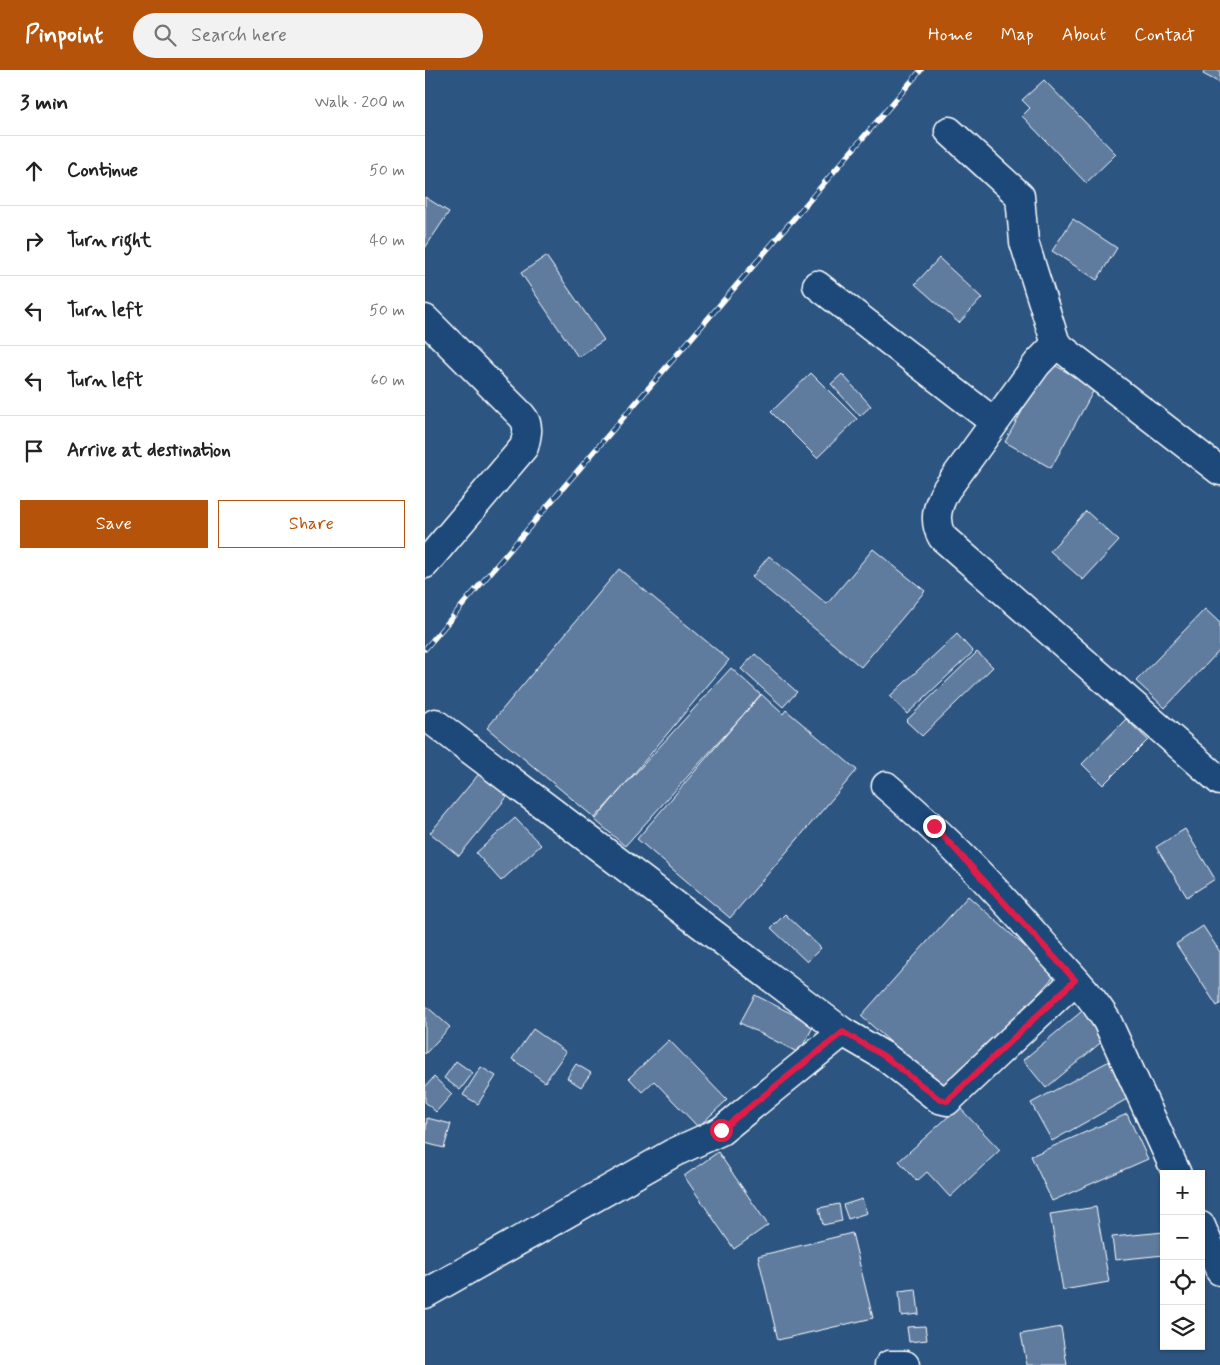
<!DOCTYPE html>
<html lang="en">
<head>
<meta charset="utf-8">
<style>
  body { margin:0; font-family:Mynerve,sans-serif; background:#f2f2f2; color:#222 }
  .controls { position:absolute; right:15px; bottom:15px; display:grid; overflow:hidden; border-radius:0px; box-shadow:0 1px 4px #0004 }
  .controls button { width:45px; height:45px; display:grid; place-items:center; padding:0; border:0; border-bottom:1px solid #e0e0e0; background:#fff; color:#222; font:25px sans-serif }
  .stop { position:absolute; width:15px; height:15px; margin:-11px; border:4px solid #e11d48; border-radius:50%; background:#fff }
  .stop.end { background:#e11d48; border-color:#fff; box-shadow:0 1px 5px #0008 }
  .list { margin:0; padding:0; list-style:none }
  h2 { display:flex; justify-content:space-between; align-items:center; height:65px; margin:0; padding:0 20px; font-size:21px }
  h2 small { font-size:16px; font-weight:400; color:#767676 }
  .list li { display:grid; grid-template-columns:32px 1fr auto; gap:15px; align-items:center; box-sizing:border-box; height:70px; padding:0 20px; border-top:1px solid #e0e0e0 }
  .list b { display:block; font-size:19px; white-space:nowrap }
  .list em { font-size:16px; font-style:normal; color:#767676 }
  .actions { display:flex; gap:10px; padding:15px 20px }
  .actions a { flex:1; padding:11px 0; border:1px solid #b45309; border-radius:0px; text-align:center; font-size:18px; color:#b45309 }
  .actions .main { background:#b45309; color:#fff }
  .icon { flex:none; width:28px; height:28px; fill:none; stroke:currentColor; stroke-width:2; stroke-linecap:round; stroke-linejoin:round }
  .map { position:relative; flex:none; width:795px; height:1295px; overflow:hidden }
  header { display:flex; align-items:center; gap:30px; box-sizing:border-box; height:70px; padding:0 25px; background:#b45309; color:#fff }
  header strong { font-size:24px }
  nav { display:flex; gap:28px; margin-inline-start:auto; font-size:18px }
  .search { width:350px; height:45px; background:#f2f2f2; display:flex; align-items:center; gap:12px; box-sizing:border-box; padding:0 18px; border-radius:28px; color:#767676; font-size:19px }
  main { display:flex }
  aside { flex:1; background:#fff }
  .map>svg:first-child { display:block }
  .building { fill:#5e7c9f; stroke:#fff }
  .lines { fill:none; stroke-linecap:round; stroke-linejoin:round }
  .minor-casing { stroke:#fff; stroke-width:31 }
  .minor { stroke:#1f4a7a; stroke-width:28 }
  .rail-casing { stroke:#fff; stroke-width:5.5 }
  .rail { stroke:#1f4a7a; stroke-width:4; stroke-dasharray:11; stroke-linecap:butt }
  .route { stroke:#e11d48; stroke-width:6 }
</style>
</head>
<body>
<header>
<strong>Pinpoint</strong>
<div class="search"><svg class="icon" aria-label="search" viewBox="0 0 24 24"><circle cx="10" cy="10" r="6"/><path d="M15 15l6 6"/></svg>Search here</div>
<nav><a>Home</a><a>Map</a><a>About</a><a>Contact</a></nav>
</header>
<main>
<aside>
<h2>3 min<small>Walk · 200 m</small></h2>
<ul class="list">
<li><svg class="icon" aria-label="ahead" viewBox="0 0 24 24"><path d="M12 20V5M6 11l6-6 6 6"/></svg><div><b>Continue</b></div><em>50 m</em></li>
<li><svg class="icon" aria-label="right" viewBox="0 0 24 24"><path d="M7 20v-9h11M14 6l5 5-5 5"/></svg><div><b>Turn right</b></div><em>40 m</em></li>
<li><svg class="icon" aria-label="left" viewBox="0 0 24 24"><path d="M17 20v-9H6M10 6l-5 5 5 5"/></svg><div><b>Turn left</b></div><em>50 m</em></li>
<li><svg class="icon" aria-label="left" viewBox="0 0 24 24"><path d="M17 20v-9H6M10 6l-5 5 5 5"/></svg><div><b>Turn left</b></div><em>60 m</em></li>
<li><svg class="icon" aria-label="arrive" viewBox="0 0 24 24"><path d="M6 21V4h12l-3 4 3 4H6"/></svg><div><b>Arrive at destination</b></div></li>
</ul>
<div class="actions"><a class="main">Save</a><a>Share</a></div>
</aside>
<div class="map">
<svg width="795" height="1295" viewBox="0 0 795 1295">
  <rect width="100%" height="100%" fill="#2c5582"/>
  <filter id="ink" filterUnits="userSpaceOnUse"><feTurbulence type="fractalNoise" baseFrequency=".02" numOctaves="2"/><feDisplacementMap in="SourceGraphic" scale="10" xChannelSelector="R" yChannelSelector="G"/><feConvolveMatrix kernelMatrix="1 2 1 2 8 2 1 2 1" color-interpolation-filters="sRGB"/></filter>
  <g filter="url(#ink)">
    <path class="building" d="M780,0h15v13l-17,-9z
      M619,10l72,74 -30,29 -64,-67 8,-8 -8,-8z
      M0,127l24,15 -24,36z
      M648,149l44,29 -20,32 -45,-29z
      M121,186l58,84 -26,17 -57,-84z
      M514,188l43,40 -23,25 -44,-39z
      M624,292l46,26 -44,80 -46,-26z
      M386,303l46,46 -40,39 -46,-46z
      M417,304l29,32 -11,10 -29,-32z
      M661,441l33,30 -36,39 -33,-29z
      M448,479l52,42 -64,76 -109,-90 17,-21 58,48z
      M194,499l110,91 -133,159 -109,-91z
      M780,539l15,14v27l-55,58 -29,-27z
      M532,564l16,18 -66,62 -17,-18z
      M552,582l16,15 -71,69 -16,-15z
      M330,584l42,38 -14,15 -42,-38z
      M306,598l30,27 -136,151 -31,-27z
      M336,624l22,20 3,-4 71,60 -127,148 -93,-79z
      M701,649l22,21 -45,45 -21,-21z
      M58,699l28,23 -52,64 -29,-23z
      M90,748l26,27 -40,36 -25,-28z
      M760,759l30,50 -28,18 -31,-50z
      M543,826l88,78 -107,120 -88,-78z
      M360,844l36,34 -14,14 -36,-34z
      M778,856l17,26v52l-3,2 -41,-62z
      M330,925l59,30 -15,28 -59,-30z
      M668,932l23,28 -70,58 -23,-28z
      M0,935l25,22 -25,27z
      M108,959l33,23 -21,30 -33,-23z
      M244,970l58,60 -29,27 -44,-46 -12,11 -13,-14z
      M690,988l21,36 -84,47 -21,-38z
      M31,991l17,12 -13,17 -16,-12z
      M151,994l15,9 -10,14 -14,-9z
      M56,997l15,9 -18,28 -15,-9z
      M9,1007l18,17 -16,18 -11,-10v-15z
      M534,1037l41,43 -50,47 -23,-25 -10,9 -18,-20z
      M702,1044l21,45 -96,42 -21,-45z
      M2,1048l24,6 -7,24 -19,-5z
      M293,1082l50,73 -34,24 -50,-73z
      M437,1129l5,14 -19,6 -5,-14z
      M414,1134l3,17 -19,4 -4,-17z
      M671,1137l13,75 -46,8 -13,-76z
      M739,1162v23l-49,5 -3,-23z
      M427,1163l21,85 -95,22 -20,-84z
      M491,1219l3,25 -18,2 -2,-25z
      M500,1256l2,14 -18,2 -2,-15z
      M636,1257l6,38h-40l-6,-31z"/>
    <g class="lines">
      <defs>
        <path id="minor" d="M524,61l71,65 4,46 32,102 164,127
          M392,215l177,137
          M0,249l97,97c8,9 5,19 2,31l-99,117
          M631,274l-19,20 -91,126c-9,16 -13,31 -4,47l278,244
          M10,653l408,309 41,24 55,43 8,2 128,-121
          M461,716c58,49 109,102 158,159 22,25 46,48 63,76l70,153
          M776,1156l19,45
          M0,1224l248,-141 48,-22 122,-99
          M464,1295h16"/>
      </defs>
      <use href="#minor" class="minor-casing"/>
      <use href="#minor" class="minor"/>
      <defs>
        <path id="rail" d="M0,579l496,-579"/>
      </defs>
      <use href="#rail" class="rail-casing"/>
      <use href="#rail" class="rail"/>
    </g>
  </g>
  <g class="lines" filter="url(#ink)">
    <path class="route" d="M296,1060l122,-98 41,24 55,43 8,2 128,-121 -141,-154"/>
  </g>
</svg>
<div class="controls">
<button>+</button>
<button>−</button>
<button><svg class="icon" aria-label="locate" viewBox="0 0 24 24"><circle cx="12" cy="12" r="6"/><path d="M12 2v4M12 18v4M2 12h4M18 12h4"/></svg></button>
<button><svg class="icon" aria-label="layers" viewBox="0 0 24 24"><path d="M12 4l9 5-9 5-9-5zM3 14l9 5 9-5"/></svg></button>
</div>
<div class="stop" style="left:296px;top:1060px"></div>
<div class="stop end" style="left:509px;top:756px"></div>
</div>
</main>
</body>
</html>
